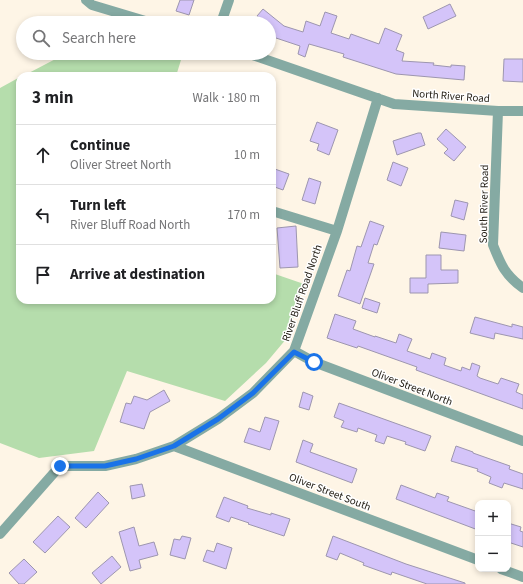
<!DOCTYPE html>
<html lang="en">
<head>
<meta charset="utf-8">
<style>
  body { margin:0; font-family:"Source Sans 3",sans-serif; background:#f6f6f6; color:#202124 }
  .controls { position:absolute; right:12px; bottom:12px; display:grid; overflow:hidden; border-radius:8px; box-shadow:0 2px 6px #0003 }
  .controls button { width:36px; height:36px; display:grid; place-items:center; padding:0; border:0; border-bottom:1px solid #e0e0e0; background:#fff; color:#202124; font:20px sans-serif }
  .stop { position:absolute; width:12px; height:12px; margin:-9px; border:3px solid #1a73e8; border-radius:50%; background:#fff }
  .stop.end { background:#1a73e8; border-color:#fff; box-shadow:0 1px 4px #0008 }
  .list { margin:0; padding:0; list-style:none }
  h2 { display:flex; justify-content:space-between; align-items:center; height:52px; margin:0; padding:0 16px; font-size:17px }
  h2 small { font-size:13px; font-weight:400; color:#757577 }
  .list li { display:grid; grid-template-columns:26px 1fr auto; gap:12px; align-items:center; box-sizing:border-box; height:60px; padding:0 16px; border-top:1px solid #e0e0e0 }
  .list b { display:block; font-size:15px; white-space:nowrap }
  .list p { margin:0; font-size:13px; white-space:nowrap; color:#757577 }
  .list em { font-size:13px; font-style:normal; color:#757577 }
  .icon { flex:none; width:22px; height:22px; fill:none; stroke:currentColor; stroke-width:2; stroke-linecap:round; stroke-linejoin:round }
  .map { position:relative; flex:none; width:523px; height:584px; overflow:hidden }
  .search { position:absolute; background:#fff; box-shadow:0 2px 6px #0003; left:16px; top:16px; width:260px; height:44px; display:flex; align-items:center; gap:10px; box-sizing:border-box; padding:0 14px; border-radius:22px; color:#757577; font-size:15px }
  .panel { position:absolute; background:#fff; box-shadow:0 2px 6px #0003; left:16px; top:72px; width:260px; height:232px; border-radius:12px }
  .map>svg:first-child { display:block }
  .green { fill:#b5ddac }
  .building { fill:#d4c4f9; stroke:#9d96af }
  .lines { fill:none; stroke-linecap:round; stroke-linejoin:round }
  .minor { stroke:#85aaa3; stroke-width:10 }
  .route { stroke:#1a73e8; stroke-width:5 }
  .labels { text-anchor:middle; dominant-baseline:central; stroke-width:3; stroke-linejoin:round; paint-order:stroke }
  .street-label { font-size:11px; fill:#211c13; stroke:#fff }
</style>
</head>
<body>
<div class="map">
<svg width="523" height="584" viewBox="0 0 523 584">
  <rect width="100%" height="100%" fill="#fef5e6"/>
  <path class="green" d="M67,53h98l16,7 -5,16h-153z
    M20,77v223h252v-27l32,11 -17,54 -21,25 -41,38 -98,-30 -33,80 -55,7 -39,-15v-355z"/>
  <path class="building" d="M180,0h14l-5,15 -13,-4z
    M450,4l6,12 -28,13 -5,-12z
    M263,9l21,17 19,6 3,-11 14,5 5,-14 12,4 -6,17 18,6 2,-5 28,10 6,-16 17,7 -6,15 8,3 -2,8 32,2 -1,2 18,2v-2l14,1 -1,14 -68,-6 -53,-17 1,-3 -35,-10 -4,13 -7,-3 2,-8 -24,-8 -7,-6v-9h-3l-9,-7z
    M504,59h19v23l-20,-1z
    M317,122l21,8 -9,25 -12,-5 2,-6 -9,-3z
    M446,129l20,18 -12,14 -10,-8 4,-4 -11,-10z
    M418,133h3l4,12 -28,10 -4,-14z
    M393,162l15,6 -7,18 -14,-6z
    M272,168l17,6 -6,16 -11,-4z
    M309,178l12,4 -6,22 -13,-4z
    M455,200l13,3 -4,17 -13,-4z
    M370,221l14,5 -7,19 -3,-1 -6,19 6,1 -14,40 -22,-8 9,-26 3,1 7,-25 4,1z
    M296,226l2,41 -18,1 -3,-40z
    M441,232l25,3 -2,16 -25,-3z
    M426,255h15v15h17v13l-30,1v9h-18v-15h16z
    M365,298l15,5 -3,10 -15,-5z
    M335,314l21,7 -3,8 22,8v-1l21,7 3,-9 13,5 -5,12 23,8 2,-6 14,5 -2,7 17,6 1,-4 8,3 2,-7 8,3 -3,10 3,2 18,6 3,-6 18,6 -3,8 7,3v14l-107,-39 1,-3 -59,-21 -1,2 -30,-10z
    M475,317l37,10v-3l11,3v12l-28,-6 -1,6 -24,-6z
    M164,390l6,11 -20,11 -6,17 -24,-7 6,-19 5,1 3,-8 13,4z
    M303,392l10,4 -4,14 -10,-3z
    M339,403l92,33 -6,15 -20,-7 1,-2 -19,-6 -3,8 -9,-3 2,-6 -19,-7 -1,4 -16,-5 3,-6 -10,-4z
    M265,417l14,4 -9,29 -26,-8 5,-14 11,4z
    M303,440l10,4 -3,8 47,17 -5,14 -56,-21z
    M456,446l17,6v1l37,13 -1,3 14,5v15l-19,-6 -2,5 -13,-5 2,-6 -14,-6 1,-2 -27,-8z
    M142,484l3,12 -13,3 -2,-13z
    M401,485l34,13 2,-5 12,4 -2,4 31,11v18l-82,-31z
    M98,492l11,11 -23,25 -11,-10z
    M224,497l24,9 -1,2 24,7v-2l19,6 -6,17 -36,-12 1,-1 -18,-6 -2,5 -13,-5z
    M58,516l12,11 -25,26 -12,-11z
    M508,523l13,4 -1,4 3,1v15l-15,-5z
    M134,527l5,19 15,-4 4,13 -19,5 2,8 -11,3 -11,-39z
    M182,536l9,2 -6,21 -15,-4 4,-16 6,1z
    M333,536l73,28 59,19v1h-38l-35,-12 -1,3 -28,-10 1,-2 -24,-10 -3,7 -11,-4z
    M217,543l15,5 -6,21 -23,-8 4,-11 7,2z
    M112,556l9,11 -20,17 -9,-11z
    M24,559l13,13 -13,12h-5l-10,-11z"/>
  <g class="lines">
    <path class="minor" d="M86,0l6,5 60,18
      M221,23l8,-23
      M247,53l147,51 104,7h25
      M498,111l-5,134c8,20 12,30 30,43
      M272,211l65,20
      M294,351l20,11 209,79
      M174,446l304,114
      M0,534l60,-68h45l31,-7 38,-13 44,-27 35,-26 41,-42 43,-120 41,-133
      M501,569l22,8"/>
  </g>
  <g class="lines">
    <path class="route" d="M60,466h45l31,-7 38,-13 44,-27 35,-26 41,-41 20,10"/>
  </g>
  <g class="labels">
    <g class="street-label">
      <text transform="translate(451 96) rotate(4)">North River Road</text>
      <text transform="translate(484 204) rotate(-89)">South River Road</text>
      <text transform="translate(302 293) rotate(-71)">River Bluff Road North</text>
      <text transform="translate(412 387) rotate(21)">Oliver Street North</text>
      <text transform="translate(330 492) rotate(21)">Oliver Street South</text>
    </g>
  </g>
</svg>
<div class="controls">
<button>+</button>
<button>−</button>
</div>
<div class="stop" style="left:314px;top:362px"></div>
<div class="stop end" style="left:60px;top:466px"></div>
<div class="search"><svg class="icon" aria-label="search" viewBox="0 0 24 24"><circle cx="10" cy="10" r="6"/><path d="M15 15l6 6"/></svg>Search here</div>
<section class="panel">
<h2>3 min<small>Walk · 180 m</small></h2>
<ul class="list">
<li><svg class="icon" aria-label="ahead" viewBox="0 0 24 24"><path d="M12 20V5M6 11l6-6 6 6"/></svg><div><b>Continue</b><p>Oliver Street North</p></div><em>10 m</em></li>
<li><svg class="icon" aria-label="left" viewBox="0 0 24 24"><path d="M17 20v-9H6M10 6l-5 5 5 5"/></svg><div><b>Turn left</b><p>River Bluff Road North</p></div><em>170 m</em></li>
<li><svg class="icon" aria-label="arrive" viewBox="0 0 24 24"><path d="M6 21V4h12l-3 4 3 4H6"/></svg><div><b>Arrive at destination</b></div></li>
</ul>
</section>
</div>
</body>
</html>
